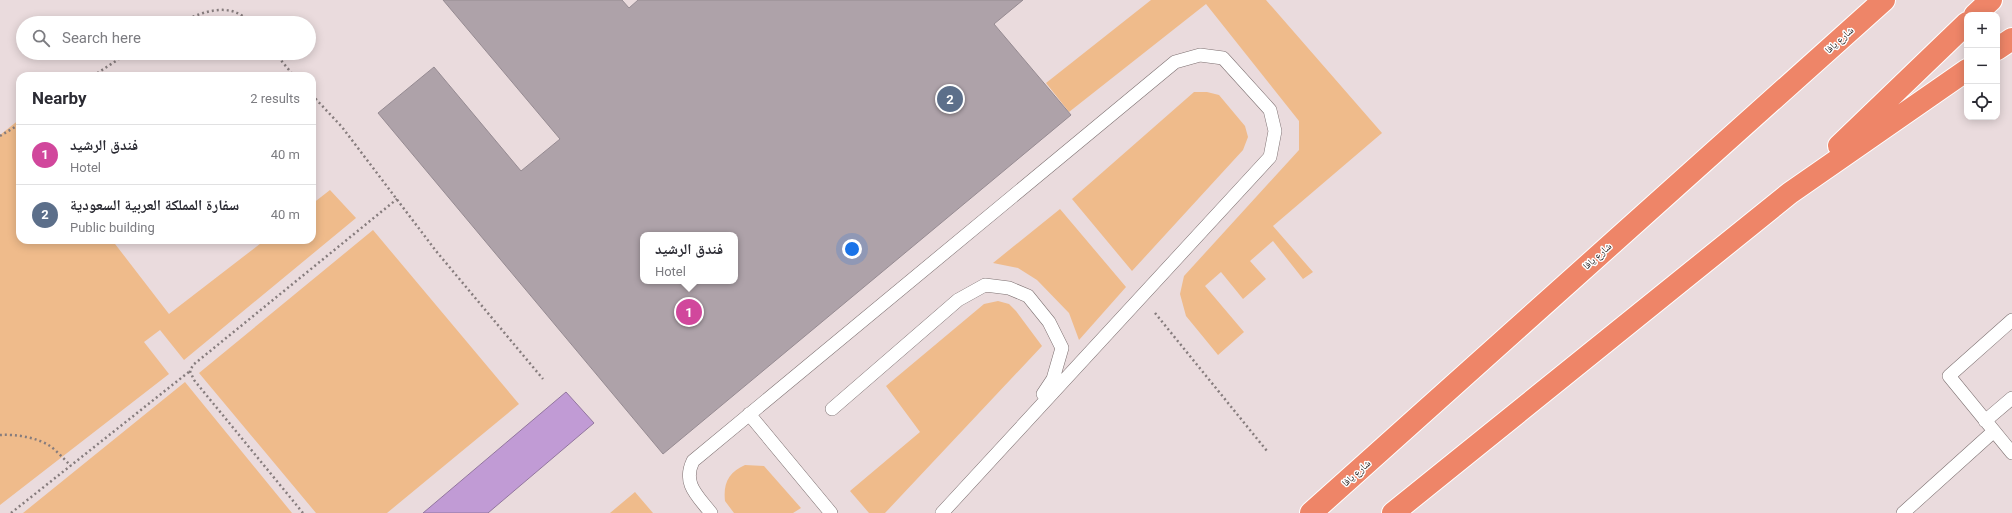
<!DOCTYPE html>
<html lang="en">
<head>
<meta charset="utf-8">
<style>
  body { margin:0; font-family:Roboto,"Noto Naskh Arabic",sans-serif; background:#f7f7f7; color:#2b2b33 }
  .controls { position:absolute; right:12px; top:12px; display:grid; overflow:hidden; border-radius:8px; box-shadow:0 2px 10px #0003 }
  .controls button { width:36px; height:36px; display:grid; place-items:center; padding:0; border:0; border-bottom:1px solid #e1e1e2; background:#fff; color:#2b2b33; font:20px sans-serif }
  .you { position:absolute; left:852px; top:249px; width:14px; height:14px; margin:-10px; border:3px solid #fff; border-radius:50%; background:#1a73e8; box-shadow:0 0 0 6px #1a73e833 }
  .badge { display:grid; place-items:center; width:26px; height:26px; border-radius:50%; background:#0b8043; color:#fff; font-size:13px; font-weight:700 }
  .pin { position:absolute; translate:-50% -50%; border:2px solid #fff; box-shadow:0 1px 4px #0006 }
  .popup { position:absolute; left:640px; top:232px; width:98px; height:52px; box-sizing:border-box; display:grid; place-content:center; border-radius:8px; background:#fff; filter:drop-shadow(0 1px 3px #0005); font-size:13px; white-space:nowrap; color:#7c7c81 }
  .popup b { font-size:15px; color:#2b2b33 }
  .popup::after { content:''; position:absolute; left:50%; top:100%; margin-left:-8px; border:8px solid transparent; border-top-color:#fff }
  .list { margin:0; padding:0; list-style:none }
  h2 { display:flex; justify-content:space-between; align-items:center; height:52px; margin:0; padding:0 16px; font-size:17px }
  h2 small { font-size:13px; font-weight:400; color:#7c7c81 }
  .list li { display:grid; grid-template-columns:26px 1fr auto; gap:12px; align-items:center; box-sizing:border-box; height:60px; padding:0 16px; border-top:1px solid #e1e1e2 }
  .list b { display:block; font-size:15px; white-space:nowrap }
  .list p { margin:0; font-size:13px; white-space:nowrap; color:#7c7c81 }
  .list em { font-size:13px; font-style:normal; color:#7c7c81 }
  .icon { flex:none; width:22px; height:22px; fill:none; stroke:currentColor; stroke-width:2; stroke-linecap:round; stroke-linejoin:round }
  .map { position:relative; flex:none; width:2012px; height:513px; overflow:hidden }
  .search { position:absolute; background:#fff; box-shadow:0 2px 10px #0003; left:16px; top:16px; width:300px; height:44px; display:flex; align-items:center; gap:10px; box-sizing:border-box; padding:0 14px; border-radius:22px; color:#7c7c81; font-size:15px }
  .panel { position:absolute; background:#fff; box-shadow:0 2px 10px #0003; left:16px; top:72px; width:300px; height:172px; border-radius:12px }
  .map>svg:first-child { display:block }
  .green { fill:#efbb8b }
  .water { fill:#c19bd5; stroke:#92769e }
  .building { fill:#aea2a9; stroke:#968b92; fill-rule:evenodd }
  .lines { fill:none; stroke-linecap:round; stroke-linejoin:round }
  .service-casing { stroke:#7d7071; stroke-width:14 }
  .motorway-casing { stroke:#fff; stroke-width:24 }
  .path { stroke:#867c7d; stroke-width:2.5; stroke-dasharray:2 3; stroke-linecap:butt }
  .service { stroke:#fff; stroke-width:13 }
  .motorway { stroke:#ee8568; stroke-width:22 }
  .labels { text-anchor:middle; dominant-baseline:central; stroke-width:3; stroke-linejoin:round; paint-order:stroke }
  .street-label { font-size:10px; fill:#231e1e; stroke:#fff }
</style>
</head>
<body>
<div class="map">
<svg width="2012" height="513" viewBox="0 0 2012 513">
  <rect width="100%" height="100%" fill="#eadbdd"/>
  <path class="green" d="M1151,0h115l116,133 -109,93 40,46 -10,7 -30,-38 -23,20 16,18 -23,20 -22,-27 -16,14 39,46 -26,23 -32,-39 -6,-22 4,-18 115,-126v-29l-93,-117 -137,108 -23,-29z
    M1194,92h13l12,3 26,31 3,11 -5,13 -111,121 -60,-72z
    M20,119v121h92l57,74 96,-74h47v-36l18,-14 26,28 -172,142 -24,-30 -16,12 25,32 -169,131v-370z
    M1060,209l66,78 -47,53 -10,-27 -32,-33 -19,-12 -25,-5z
    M373,230l146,174 -132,109h-71l-117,-140z
    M998,301l11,3 7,7 26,35 -157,167h-16l-19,-22 70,-59 -34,-46 98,-82z
    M185,382l107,131h-269z
    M745,465l19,1 37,42 -8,5h-59l-9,-12c-2,-18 4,-29 20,-36z
    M635,492l18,21h-43z"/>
  <path class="water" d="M566,392l28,31 -106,90h-65z"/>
  <path class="building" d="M443,0h179l7,8 9,-8h385l-29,24 77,91 -408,339 -285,-341 56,-46 87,104 39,-32zM643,235h92v46h-92z"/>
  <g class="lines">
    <defs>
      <path id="service" d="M2012,320l-63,56 63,77
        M832,409l126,-109 27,-15 24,3 19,8 21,26 13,26 -9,31 -10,15
        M749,414l82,99
        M1985,421l27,-23
        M711,513c-13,-17 -29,-29 -18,-52l482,-399 25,-7 23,3 47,52 5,21 -5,26 -328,356
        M1903,513l91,-82"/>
      <path id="motorway" d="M1975,15l16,-15
        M1997,49l15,-10
        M1839,146l128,-123
        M1311,513l573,-513
        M1393,513l397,-320 177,-123"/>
    </defs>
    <use href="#service" class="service-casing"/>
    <use href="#motorway" class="motorway-casing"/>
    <path class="path" d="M179,23c23,-11 52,-23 71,0
      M275,53l19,23
      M93,76l35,-23
      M312,95l30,32 94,124 107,128
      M0,136l20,-12
      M1155,313l112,138
      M0,435c15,-1 36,2 50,11 7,5 14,13 21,20
      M11,513l179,-142
      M303,513l-109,-133 -4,-9 3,-6 204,-166"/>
    <use href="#service" class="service"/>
    <use href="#motorway" class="motorway"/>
  </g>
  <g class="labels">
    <g class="street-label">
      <text transform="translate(1839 40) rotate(-42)">شارع يافا</text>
      <text transform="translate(1597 256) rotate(-42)">شارع يافا</text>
      <text transform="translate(1356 473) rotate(-42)">شارع يافا</text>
    </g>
  </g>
</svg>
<div class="controls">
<button>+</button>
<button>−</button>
<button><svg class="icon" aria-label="locate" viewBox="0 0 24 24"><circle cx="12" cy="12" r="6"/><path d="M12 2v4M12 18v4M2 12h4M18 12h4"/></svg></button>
</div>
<div class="you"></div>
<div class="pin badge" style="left:689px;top:312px;background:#d1479c">1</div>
<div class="popup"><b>فندق الرشيد</b>Hotel</div>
<div class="pin badge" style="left:950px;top:99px;background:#5c6f8a">2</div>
<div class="search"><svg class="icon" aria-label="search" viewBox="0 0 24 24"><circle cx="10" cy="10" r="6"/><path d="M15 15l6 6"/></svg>Search here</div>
<section class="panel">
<h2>Nearby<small>2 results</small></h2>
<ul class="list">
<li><span class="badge" style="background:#d1479c">1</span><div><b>فندق الرشيد</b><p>Hotel</p></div><em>40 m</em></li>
<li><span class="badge" style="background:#5c6f8a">2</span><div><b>سفارة المملكة العربية السعودية</b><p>Public building</p></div><em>40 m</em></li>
</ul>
</section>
</div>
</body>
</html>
